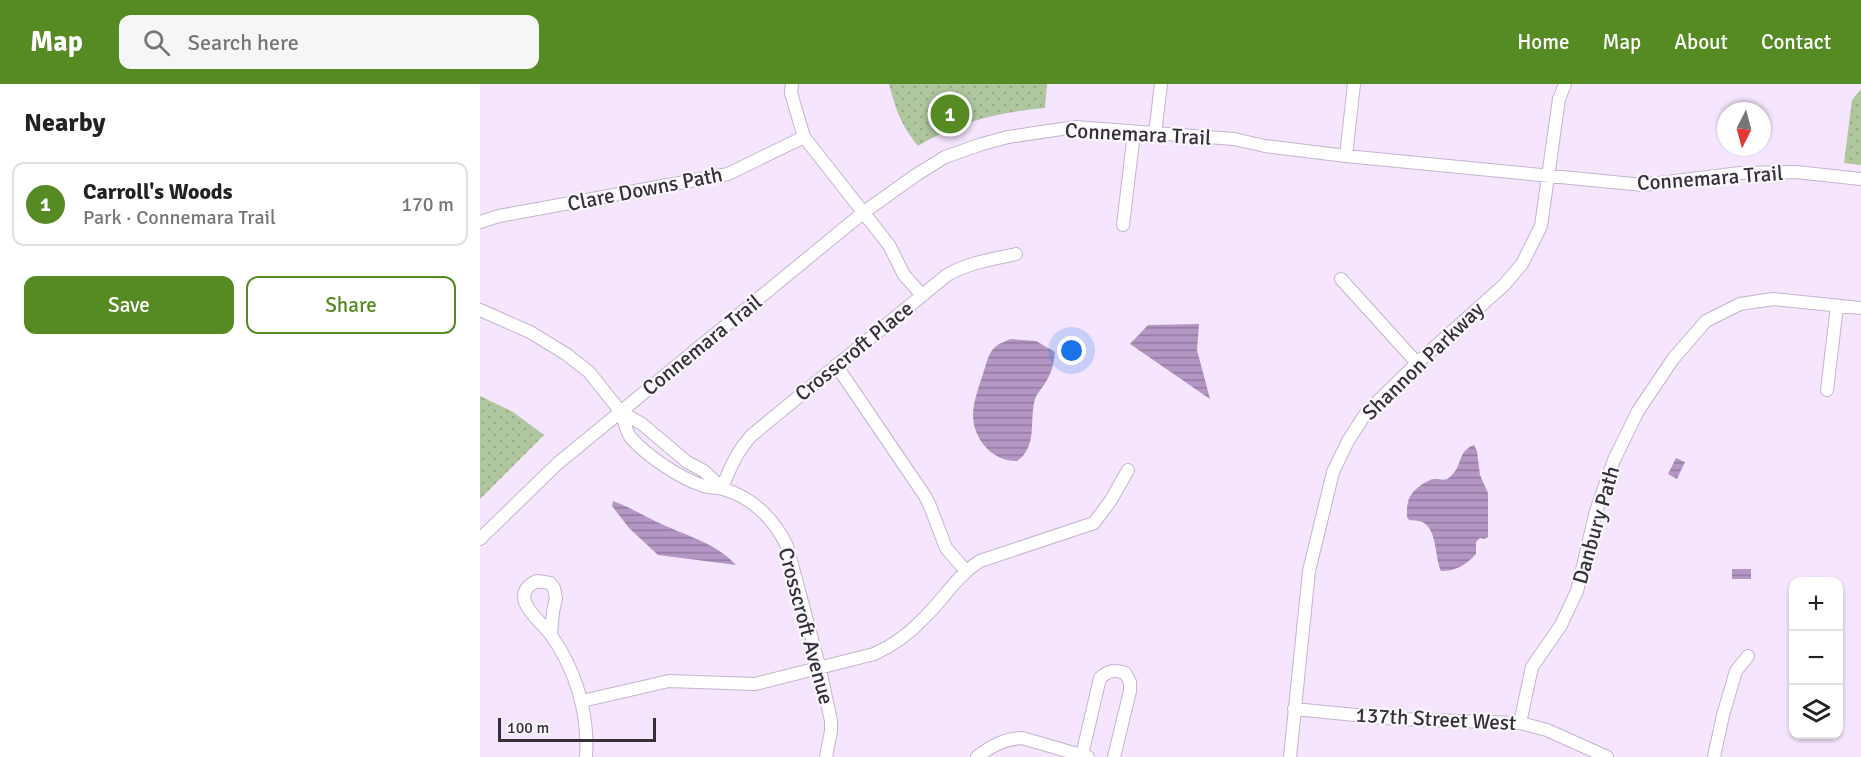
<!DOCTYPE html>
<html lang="en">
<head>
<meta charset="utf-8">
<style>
  body { margin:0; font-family:Signika,sans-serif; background:#f6f6f6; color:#222 }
  .controls { position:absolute; right:18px; bottom:18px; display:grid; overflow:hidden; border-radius:12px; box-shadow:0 2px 4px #0004 }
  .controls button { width:54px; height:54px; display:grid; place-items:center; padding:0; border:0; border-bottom:2px solid #e0e0e0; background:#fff; color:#222; font:30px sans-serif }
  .compass { position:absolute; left:1237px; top:18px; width:54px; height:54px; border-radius:50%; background:#fff; box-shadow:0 2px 4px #0004; rotate:186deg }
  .scale { position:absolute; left:18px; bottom:15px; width:158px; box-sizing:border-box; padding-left:6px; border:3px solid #352f39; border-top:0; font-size:16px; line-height:21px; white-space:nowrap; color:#352f39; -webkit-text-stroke:4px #fbf8fd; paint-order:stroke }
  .you { position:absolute; left:592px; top:267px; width:21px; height:21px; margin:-15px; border:4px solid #fff; border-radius:50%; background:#1a73e8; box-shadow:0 0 0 9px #1a73e833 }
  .badge { display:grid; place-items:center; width:39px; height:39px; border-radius:50%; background:#568b23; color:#fff; font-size:20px; font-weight:700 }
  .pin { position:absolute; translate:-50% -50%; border:3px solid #fff; box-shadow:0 2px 6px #0006 }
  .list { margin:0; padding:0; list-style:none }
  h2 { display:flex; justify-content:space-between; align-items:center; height:78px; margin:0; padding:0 24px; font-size:26px }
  h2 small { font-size:20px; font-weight:400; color:#767676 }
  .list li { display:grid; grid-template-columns:39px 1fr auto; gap:18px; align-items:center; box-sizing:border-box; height:84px; margin:0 12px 12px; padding:0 12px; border:2px solid #e0e0e0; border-radius:12px }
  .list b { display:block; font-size:22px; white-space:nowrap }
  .list p { margin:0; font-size:20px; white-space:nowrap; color:#767676 }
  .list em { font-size:20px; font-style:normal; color:#767676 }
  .actions { display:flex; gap:12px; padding:18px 24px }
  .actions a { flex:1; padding:14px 0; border:2px solid #568b23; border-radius:12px; text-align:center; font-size:21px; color:#568b23 }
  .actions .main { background:#568b23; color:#fff }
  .icon { flex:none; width:33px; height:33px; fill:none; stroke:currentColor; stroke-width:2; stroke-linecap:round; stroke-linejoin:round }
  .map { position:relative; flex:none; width:1381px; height:673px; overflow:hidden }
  header { display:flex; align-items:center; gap:36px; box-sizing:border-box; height:84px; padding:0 30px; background:#568b23; color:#fff }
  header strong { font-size:28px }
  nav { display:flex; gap:33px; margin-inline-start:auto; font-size:21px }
  .search { width:420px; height:54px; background:#f6f6f6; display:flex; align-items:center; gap:15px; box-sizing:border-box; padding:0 21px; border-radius:12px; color:#767676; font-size:22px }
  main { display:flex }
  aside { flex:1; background:#fff }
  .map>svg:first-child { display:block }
  .park { fill:url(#park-dots) }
  .water { fill:url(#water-rules) }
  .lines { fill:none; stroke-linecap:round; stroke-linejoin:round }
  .minor-casing { stroke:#c3b5cc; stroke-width:14 }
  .minor { stroke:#fff; stroke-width:12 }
  .labels { text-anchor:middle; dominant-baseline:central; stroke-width:4.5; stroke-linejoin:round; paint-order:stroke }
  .street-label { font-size:21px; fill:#352f39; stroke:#fbf8fd }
</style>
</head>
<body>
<header>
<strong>Map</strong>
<div class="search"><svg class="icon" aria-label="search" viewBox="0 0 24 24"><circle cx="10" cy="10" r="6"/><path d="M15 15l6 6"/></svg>Search here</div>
<nav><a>Home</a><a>Map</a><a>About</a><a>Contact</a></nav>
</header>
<main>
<aside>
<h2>Nearby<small></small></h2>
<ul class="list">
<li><span class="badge">1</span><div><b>Carroll's Woods</b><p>Park · Connemara Trail</p></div><em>170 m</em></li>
</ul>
<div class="actions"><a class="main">Save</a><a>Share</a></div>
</aside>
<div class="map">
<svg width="1381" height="673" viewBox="0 0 1381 673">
  <defs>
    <pattern id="park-dots" width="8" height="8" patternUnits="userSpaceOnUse" patternTransform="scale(1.5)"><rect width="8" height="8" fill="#afc69f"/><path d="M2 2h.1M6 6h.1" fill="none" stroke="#97aa8a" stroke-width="1.8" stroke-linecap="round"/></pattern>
    <pattern id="water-rules" width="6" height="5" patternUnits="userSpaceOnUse" patternTransform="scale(1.5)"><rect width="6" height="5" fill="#b396c3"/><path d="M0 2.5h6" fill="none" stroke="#927b9f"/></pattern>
  </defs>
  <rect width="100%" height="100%" fill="#f5e5fe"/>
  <path class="park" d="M409,0h158l-2,24c-45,4 -88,14 -127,38 -17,-21 -22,-36 -29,-62z
    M1381,5v76l-17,-2 8,-63z
    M0,312l33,16 31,23 -64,64z"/>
  <path class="water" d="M719,240l-2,26 13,49 -80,-55 18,-19z
    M531,255l25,2 19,11c-1,11 -3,21 -10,31 -3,6 -8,10 -10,16 -6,21 3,48 -18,62 -24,1 -44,-22 -44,-46 0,-13 6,-29 10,-41 3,-9 5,-20 11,-26 5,-5 12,-7 17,-9z
    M994,361l3,6 3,24 8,18v44l-4,2 -4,-1 -4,4v12c-10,11 -20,17 -35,17 -6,-13 -4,-40 -17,-48 -4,-3 -10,-2 -15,-3l-2,-3c-1,-19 4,-26 19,-35 5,-2 4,-3 9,-3 7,0 11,3 17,-4 11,-11 5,-23 22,-30z
    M1196,374l9,4 -8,17 -9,-5z
    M133,417c19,7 36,18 55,26 23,10 50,18 68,38l-78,-10 -29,-27 -17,-22z
    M1252,485h19v10h-19z"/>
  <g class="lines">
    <defs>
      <path id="minor" d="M312,0l-1,9 13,44 85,108 15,30 18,20
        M675,50l6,-50
        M866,72l8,-72
        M0,138l19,-6 229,-42 76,-37
        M643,141l11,-92
        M861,195l76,84
        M0,226l50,22 36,22 23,18 32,40 21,12 45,38 17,9 18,17
        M356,281l89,131 5,10 16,42 19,22
        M1347,306l10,-84
        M141,328c3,8 5,20 10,26 16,18 50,41 73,48 6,2 13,1 19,3 29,8 51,30 64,57l33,123 11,52v10l-5,26
        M242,404c8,-20 15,-37 30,-53l195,-160c21,-12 45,-16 69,-21
        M0,455l77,-75 307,-252 52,-37 29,-18 37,-13 26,-7 67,-10 159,12 31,7 81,10 297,29 97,-12 56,-1 65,7
        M71,550l2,-22 3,-14 -2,-10 -4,-5 -13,-2c-9,4 -15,10 -12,21 5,13 18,22 26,33 25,35 38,79 35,122
        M102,617l87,-20 86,3 119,-30c18,-8 36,-21 50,-36 20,-19 32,-42 56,-57l114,-38 17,-23 17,-30
        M814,625l102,10 124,4 27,7 60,27
        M1040,639l12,-56 29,-42 16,-34 19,-80 18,-51 24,-49 35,-52 33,-38 34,-17 33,-5 88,9
        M602,671l18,-77c8,-7 14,-9 25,-5l5,9v9l-16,66
        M497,673c14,-11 27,-18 45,-19l66,19
        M810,673l19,-186 24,-99 15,-31 18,-28 51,-50 87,-78 18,-21 19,-38 18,-127 6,-15
        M1234,673l9,-42 13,-44 12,-15"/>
    </defs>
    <use href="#minor" class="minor-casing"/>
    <use href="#minor" class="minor"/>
  </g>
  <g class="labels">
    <g class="street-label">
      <text transform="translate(658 50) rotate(3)">Connemara Trail</text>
      <text transform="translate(1230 94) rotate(-4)">Connemara Trail</text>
      <text transform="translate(165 105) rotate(-11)">Clare Downs Path</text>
      <text transform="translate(222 261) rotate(-39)">Connemara Trail</text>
      <text transform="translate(374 267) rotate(-39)">Crosscroft Place</text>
      <text transform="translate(943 277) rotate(-44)">Shannon Parkway</text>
      <text transform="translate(1116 441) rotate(-74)">Danbury Path</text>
      <text transform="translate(326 542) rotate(75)">Crosscroft Avenue</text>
      <text transform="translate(956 635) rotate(3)">137th Street West</text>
    </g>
  </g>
</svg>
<div class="controls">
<button>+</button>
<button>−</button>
<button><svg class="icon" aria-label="layers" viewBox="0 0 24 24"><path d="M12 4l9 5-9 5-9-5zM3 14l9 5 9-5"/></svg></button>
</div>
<svg class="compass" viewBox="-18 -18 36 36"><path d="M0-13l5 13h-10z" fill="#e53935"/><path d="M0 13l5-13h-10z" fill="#767676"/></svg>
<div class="scale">100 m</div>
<div class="you"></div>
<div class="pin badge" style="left:470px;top:30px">1</div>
</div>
</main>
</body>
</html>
